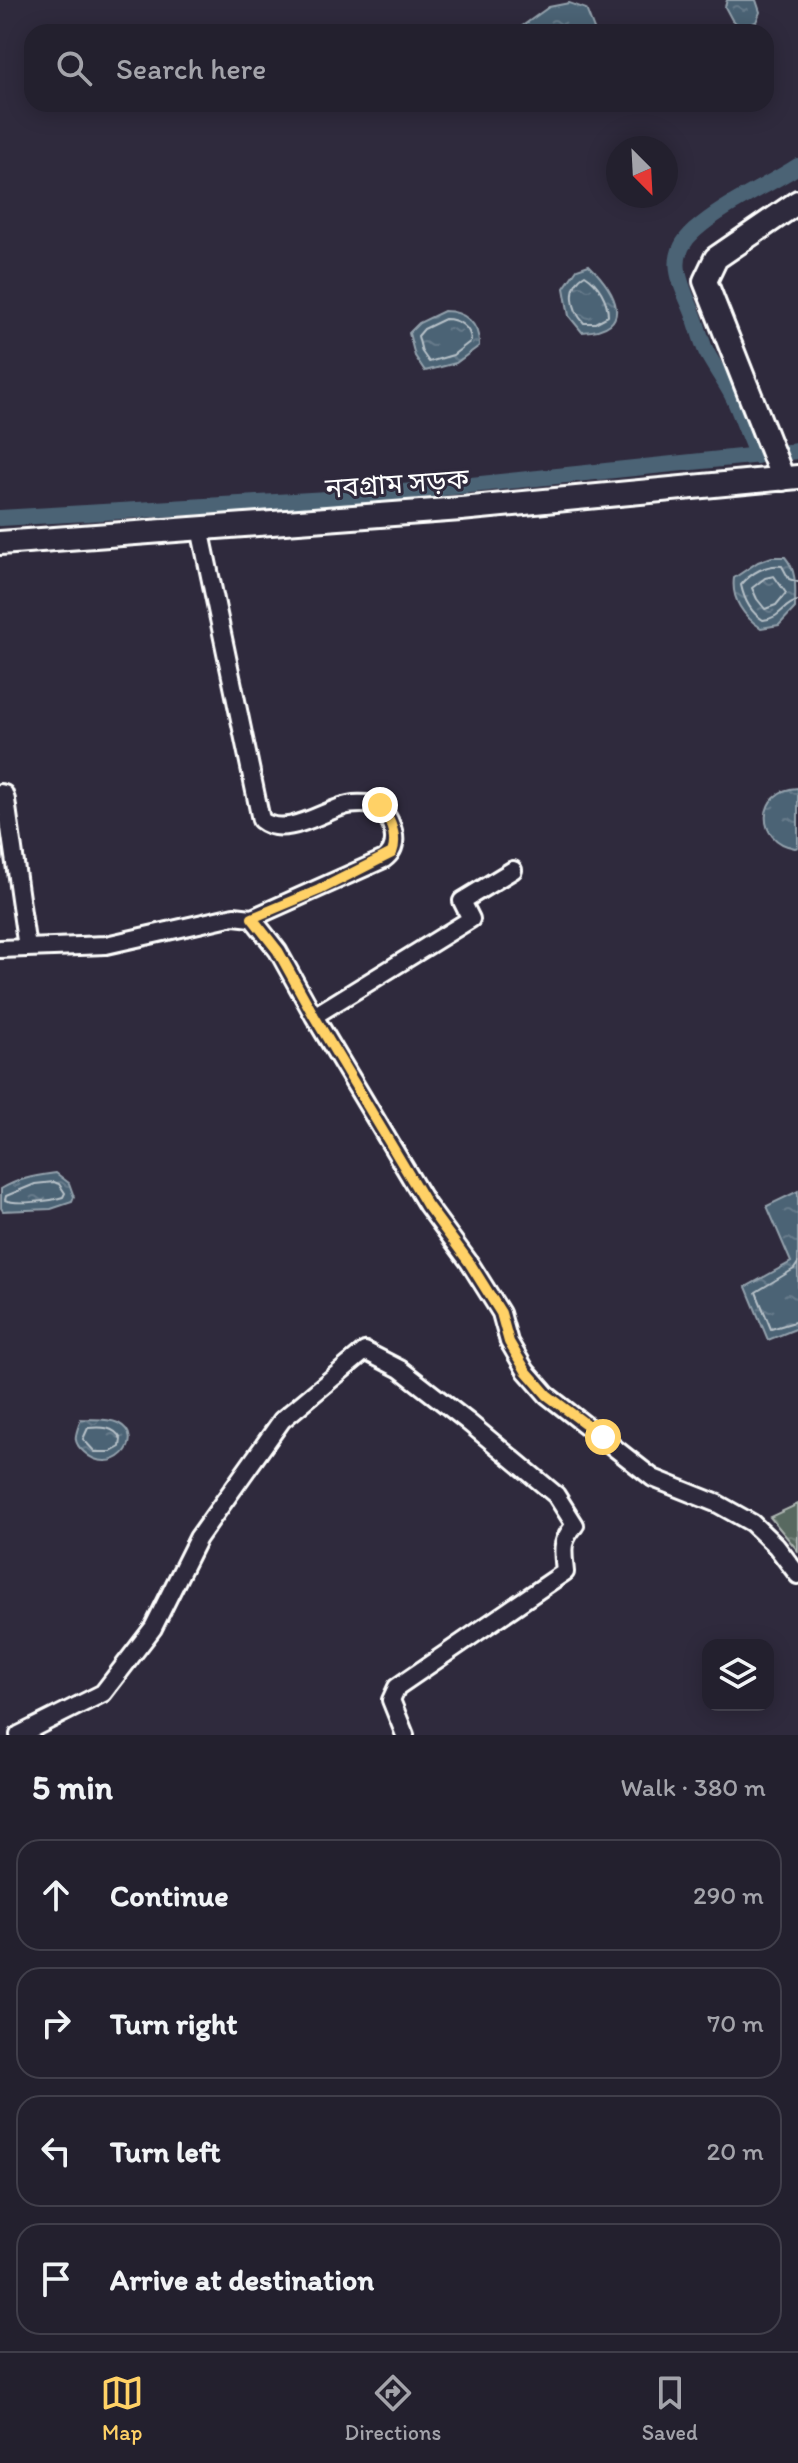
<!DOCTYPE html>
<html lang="en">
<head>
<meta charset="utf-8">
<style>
  body { margin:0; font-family:Itim,"Noto Sans Bengali",sans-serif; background:#2f2d3a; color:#f1f3f6 }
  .controls { position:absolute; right:24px; bottom:24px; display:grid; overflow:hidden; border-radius:16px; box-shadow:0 4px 20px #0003 }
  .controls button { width:72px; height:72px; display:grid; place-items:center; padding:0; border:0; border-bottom:2px solid #403e4a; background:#23202e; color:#f1f3f6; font:40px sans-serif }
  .compass { position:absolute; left:606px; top:136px; width:72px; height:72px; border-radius:50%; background:#23202e; box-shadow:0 4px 20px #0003; rotate:156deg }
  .stop { position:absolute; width:24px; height:24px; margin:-18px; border:6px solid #ffd166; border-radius:50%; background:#fff }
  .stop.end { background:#ffd166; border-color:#fff; box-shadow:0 2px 8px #0008 }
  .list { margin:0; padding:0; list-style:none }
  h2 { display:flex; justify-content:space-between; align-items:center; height:104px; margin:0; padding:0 32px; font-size:34px }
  h2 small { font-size:26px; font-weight:400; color:#a3a3aa }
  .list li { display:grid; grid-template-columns:52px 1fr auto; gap:24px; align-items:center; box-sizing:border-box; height:112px; margin:0 16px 16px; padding:0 16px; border:2px solid #403e4a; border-radius:24px }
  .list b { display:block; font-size:30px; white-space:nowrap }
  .list em { font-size:26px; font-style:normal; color:#a3a3aa }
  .icon { flex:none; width:44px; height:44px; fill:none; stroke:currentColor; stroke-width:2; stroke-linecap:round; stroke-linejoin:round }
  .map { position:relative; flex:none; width:798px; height:1735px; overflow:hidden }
  .search { position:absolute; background:#23202e; box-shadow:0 4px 20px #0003; left:24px; right:24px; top:24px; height:88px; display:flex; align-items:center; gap:20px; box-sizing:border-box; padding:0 28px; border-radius:24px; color:#a3a3aa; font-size:30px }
  .sheet { height:616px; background:#23202e }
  nav { display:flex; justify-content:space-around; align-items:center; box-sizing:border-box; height:112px; border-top:2px solid #403e4a; background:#23202e; font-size:22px; color:#a3a3aa }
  nav a { display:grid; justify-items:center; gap:4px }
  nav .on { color:#ffd166 }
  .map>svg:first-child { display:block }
  .forest { fill:url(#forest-crowns); stroke:#acb4b0; stroke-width:2 }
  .water { fill:url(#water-ripples); stroke:#93a1ac; stroke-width:2 }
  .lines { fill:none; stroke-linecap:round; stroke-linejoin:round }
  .shore { stroke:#b7c1c8; stroke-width:2 }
  .canal { stroke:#4b6375; stroke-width:16 }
  .street-casing { stroke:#fff; stroke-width:22 }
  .secondary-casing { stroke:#fff; stroke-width:28 }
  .street { stroke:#2f2a3d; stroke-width:16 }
  .secondary { stroke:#2f2a3d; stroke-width:22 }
  .route { stroke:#ffd166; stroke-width:10 }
  .labels { text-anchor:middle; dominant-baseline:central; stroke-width:6; stroke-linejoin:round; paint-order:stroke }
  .street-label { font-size:28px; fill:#fff; stroke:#2f2a3d }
</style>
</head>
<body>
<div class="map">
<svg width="798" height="1735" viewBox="0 0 798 1735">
  <defs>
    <pattern id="forest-crowns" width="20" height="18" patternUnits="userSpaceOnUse" patternTransform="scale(2)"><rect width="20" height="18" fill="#596961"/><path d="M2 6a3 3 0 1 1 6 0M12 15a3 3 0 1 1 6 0" fill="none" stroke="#728079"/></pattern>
    <pattern id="water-ripples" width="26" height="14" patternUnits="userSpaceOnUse" patternTransform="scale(2)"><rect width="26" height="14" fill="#4b6375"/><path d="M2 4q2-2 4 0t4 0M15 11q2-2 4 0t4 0" fill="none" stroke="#667a8a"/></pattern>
  </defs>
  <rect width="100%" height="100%" fill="#2f2a3d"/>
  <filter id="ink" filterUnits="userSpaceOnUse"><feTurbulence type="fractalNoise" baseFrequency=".0125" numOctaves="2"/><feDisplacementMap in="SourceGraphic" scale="16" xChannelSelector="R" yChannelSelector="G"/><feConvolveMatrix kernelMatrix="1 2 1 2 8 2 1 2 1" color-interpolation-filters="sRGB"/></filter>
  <g filter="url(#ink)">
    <path class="forest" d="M798,1504v47l-28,-34z"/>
    <path class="water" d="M727,0h29l4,12 -4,10 -14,5 -10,-7 -7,-13z
      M569,3l17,6 9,23h-81l35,-25z
      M589,265c26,26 48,65 -7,67l-13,-16 -5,-28 13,-19z
      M444,311c21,0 36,13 35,35l-23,17 -31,8 -10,-15 -6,-23 10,-10z
      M772,557h13c13,15 10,33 10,51l-16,17 -18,3c-17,-11 -30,-29 -27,-50l24,-16z
      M798,788v59l-3,1c-41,-6 -38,-59 3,-60z
      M56,1173l13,10 5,14 -2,5 -21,7 -48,2 -2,-3v-19c18,-11 35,-13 55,-16z
      M798,1191v137l-30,12 -22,-53 45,-25 -24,-56z
      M81,1419c12,1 26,-1 37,4 31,16 -6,56 -34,29 -13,-11 -8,-18 -3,-33z"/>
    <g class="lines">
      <path class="shore" d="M585,275c13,8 23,25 23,41l-13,7h-11c-13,-14 -17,-38 1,-48z
        M445,319c13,0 26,8 26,22l-18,14 -24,7 -7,-10 -4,-16 6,-7z
        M774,576l12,17 -10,12 -11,4 -8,-10 -5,-11 13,-10z
        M798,582l-9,-3 -7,-13c-16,-2 -31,7 -41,19 3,14 9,27 22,35 17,-1 21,-17 35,-19
        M54,1182l5,2 6,9 -2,4c-11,4 -48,8 -58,3l1,-4 29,-12z
        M798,1263l-4,6 -38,23 15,37 27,-8
        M88,1428c13,-1 26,-2 33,11l-1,8 -9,5h-16l-12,-13z"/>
      <path class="canal" d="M757,456c-8,-19 -15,-38 -23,-57 -8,-17 -20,-32 -28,-48 -5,-11 -8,-24 -12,-35 -11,-30 -31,-57 0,-85 30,-27 70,-43 104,-65
        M0,518l345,-20 453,-47"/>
      <defs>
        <path id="street" d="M200,528l61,292c22,18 58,-6 80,-13 12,-5 27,-3 39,-2 12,17 23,40 4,54l-132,59
          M0,793l4,1 2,6 21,148
          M0,949l106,-4 128,-29 18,2 26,33 36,65 113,189 42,57 32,51 8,29 17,29 21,24 106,83 65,26 34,19 24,23 22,29
          M314,1016l157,-97 -9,-18 51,-31
          M19,1735l84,-42 50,-65 45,-90 84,-118 83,-69 35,18 67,52 89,74 19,30c-15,17 -12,25 -10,47l-168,115 -6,13 14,35"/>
        <path id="secondary" d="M783,479l-78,-198 11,-23 82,-56
          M0,543l461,-34 337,-32"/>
      </defs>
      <use href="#street" class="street-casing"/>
      <use href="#secondary" class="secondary-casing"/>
      <use href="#street" class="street"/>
      <use href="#secondary" class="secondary"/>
    </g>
  </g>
  <g class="lines" filter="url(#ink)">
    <path class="route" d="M380,805c10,14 18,32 12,48l-73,37 -67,28 26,33 36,65 113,189 42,57 32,51 8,29 17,29 21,24 56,42"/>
  </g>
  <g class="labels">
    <g class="street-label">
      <text transform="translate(397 483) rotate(-4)">নবগ্রাম সড়ক</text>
    </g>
  </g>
</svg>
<div class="controls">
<button><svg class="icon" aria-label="layers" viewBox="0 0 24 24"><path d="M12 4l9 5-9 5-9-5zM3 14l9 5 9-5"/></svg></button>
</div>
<svg class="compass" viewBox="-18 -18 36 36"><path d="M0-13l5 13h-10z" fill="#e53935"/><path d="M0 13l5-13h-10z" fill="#a3a3aa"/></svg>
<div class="stop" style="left:603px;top:1437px"></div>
<div class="stop end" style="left:380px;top:805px"></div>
<div class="search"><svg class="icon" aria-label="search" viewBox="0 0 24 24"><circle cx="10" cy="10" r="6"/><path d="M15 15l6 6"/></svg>Search here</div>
</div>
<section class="sheet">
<h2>5 min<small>Walk · 380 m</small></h2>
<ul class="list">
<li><svg class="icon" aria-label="ahead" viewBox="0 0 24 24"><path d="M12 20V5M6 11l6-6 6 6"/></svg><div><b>Continue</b></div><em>290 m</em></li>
<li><svg class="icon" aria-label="right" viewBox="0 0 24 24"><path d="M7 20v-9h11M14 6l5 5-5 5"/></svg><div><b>Turn right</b></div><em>70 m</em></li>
<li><svg class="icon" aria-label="left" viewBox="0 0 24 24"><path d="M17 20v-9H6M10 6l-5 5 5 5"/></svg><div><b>Turn left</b></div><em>20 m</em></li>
<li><svg class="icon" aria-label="arrive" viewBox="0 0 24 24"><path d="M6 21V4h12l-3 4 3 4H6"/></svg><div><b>Arrive at destination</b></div></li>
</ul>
</section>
<nav>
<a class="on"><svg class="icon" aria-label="map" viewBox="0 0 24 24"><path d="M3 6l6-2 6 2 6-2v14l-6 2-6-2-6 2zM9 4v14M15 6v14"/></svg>Map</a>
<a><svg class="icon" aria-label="directions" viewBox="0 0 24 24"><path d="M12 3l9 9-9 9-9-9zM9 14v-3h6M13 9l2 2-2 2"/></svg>Directions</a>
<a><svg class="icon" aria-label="saved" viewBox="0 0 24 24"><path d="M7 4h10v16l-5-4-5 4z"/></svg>Saved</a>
</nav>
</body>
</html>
